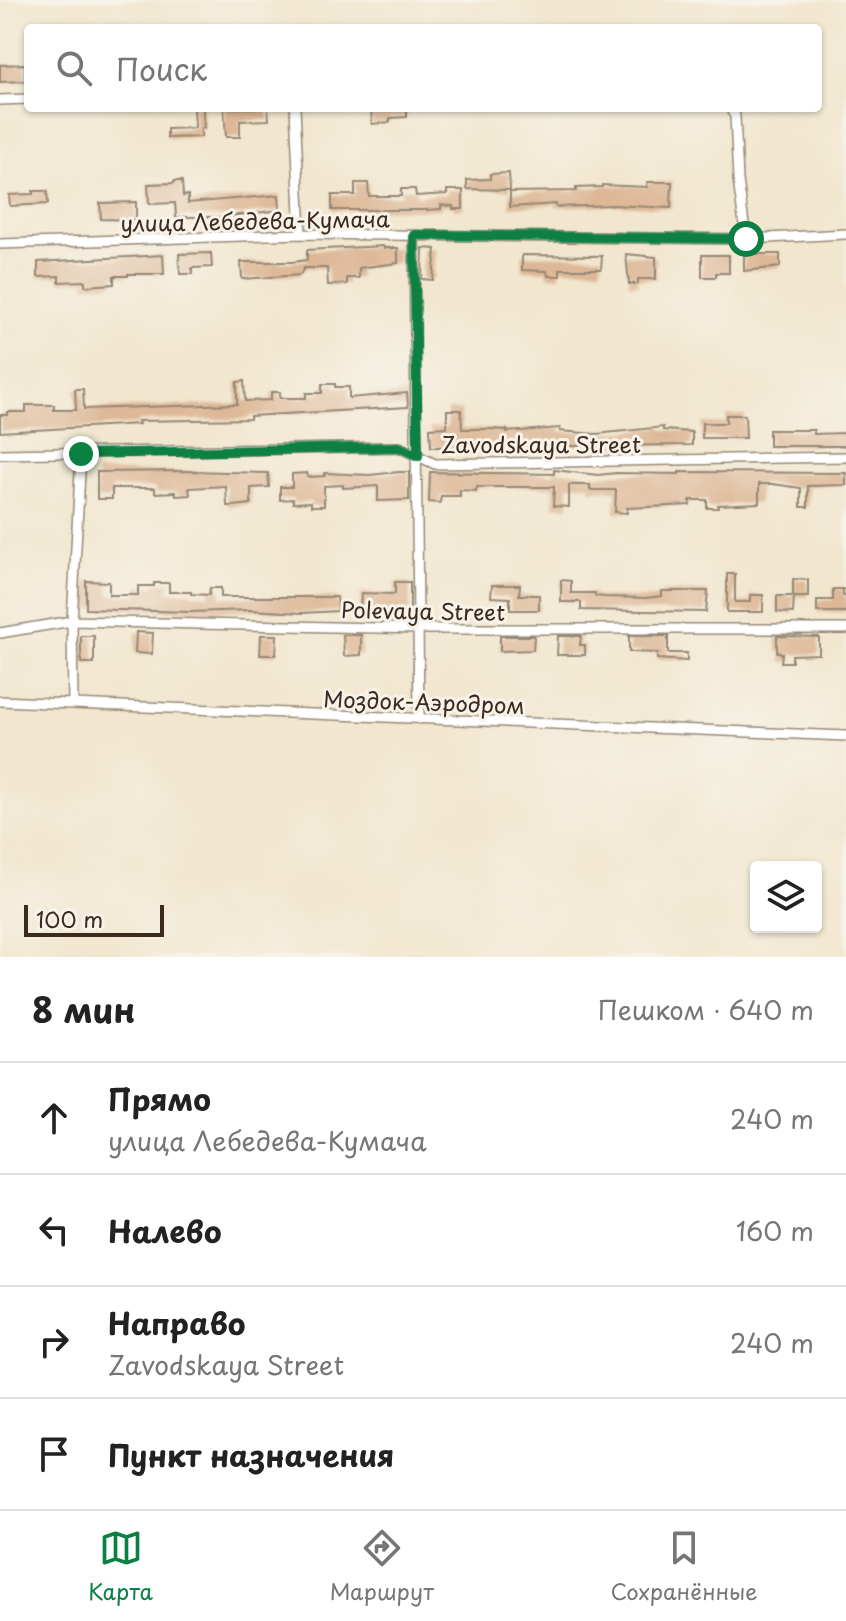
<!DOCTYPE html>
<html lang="ru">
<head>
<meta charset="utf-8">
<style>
  body { margin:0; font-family:"Playpen Sans",sans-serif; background:#f6f6f6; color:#222 }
  .controls { position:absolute; right:24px; bottom:24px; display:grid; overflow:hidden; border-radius:8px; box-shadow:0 2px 6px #0004 }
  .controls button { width:72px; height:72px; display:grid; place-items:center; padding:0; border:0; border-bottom:2px solid #e0e0e0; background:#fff; color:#222; font:40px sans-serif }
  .scale { position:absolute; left:24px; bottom:20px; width:140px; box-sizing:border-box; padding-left:8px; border:4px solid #3b2a1e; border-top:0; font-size:22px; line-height:28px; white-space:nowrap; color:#3b2a1e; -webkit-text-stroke:6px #f7f3e8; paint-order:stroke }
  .stop { position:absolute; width:24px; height:24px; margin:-18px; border:6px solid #0b8043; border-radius:50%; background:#fff }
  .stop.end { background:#0b8043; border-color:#fff; box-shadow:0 2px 8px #0008 }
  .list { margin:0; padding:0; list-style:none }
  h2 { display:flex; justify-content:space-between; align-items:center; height:104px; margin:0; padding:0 32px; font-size:34px }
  h2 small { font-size:26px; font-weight:400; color:#767676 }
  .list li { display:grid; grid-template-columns:52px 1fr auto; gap:24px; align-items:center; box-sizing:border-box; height:112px; padding:0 32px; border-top:2px solid #e0e0e0 }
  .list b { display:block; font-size:30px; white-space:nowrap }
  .list p { margin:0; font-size:26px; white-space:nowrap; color:#767676 }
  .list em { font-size:26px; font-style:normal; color:#767676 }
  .icon { flex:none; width:44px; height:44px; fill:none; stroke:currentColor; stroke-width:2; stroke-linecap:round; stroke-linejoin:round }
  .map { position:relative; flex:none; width:846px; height:957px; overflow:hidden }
  .search { position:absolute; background:#fff; box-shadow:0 2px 6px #0004; left:24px; right:24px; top:24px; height:88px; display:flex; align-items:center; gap:20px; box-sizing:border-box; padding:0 28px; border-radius:8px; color:#767676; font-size:30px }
  .sheet { height:552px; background:#fff }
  nav { display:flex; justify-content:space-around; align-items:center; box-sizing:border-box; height:112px; border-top:2px solid #e0e0e0; background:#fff; font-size:22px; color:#767676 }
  nav a { display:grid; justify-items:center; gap:4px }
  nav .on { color:#0b8043 }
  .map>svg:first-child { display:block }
  .building { fill:#ddb796 }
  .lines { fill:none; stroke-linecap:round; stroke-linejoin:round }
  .minor-casing { stroke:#968876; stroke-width:12 }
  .minor { stroke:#fff; stroke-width:9 }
  .route { stroke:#0b8043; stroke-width:10 }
  .labels { text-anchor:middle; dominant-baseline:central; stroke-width:6; stroke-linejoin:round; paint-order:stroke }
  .street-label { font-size:22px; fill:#3b2a1e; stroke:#f7f3e8 }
</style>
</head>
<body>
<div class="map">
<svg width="846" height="957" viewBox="0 0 846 957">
  <rect width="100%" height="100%" fill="#f7f3e8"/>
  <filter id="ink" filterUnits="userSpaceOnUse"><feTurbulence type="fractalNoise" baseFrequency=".0125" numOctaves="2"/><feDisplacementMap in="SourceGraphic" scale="16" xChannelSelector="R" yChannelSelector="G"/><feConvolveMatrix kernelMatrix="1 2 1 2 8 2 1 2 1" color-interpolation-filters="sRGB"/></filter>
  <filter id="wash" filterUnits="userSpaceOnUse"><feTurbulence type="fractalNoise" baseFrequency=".006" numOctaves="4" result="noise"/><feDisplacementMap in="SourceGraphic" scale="32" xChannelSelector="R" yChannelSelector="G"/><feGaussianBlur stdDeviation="1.8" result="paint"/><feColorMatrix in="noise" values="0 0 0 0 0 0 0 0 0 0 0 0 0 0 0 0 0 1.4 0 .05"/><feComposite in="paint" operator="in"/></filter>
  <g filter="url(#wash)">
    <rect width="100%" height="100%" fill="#f1e6ce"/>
    <g id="blocks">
      <path class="building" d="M25,64v17l-25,1v-17z
        M194,108h9l1,20h-3v9l-34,1v-9l28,-1z
        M224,108h44l1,12 -29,1v16h-14z
        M371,108h36v9l-17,1v4l-18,2z
        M509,173l1,17 -43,-1v-9l23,-1v-5z
        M174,181h8l1,15 5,-1v8l91,-8 1,15 -58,7h-46l-1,-14 -26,1 -1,-20 26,-1z
        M647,182h25l-1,26 -58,-3 -57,2v-3l-46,3v-15l66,-1v-3l26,-1v-2l45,2z
        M355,183h13l1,13h32v-7h14l1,7 31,-2v-4h16v19h-10v-3l-12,-1v4l-16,1h-93v-15h23z
        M33,191h14l1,13 -38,2 -1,-11 24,-1z
        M136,202v18l-35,-1 -1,-16z
        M383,246l1,2h14v15l-39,5v10h-12v6l-19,1 -1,-17h-23l-4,7 -58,4 -1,-17h51l15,-2v-10z
        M423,248l13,1 -3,31 -11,-1z
        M211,253l1,14 -20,1v6h-12l-1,-20z
        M626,254l30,3v22h-18v5h-9z
        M744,254h36v13l-36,4z
        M163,255l1,19h-36v2h-14v8l-29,2v-5l-26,1v-6l-21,1v-15z
        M522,255l80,1 -1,13h-41v7h-12l-1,-5 -25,-1z
        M702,255h27v18h-13v4h-14z
        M244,381l1,20 26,-1v-8h9v6h26v-5h16v-9h13v3h14v11l58,-5 1,14 -158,9v3l-112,2 1,3 -139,8v-17h8v-3h18v-7h28v5h22l-1,-21h8l1,20 153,-5v-22z
        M447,410h14l1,19h29l16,1v2l53,-4v3l36,3 67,-7v3l29,2v13l-261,2 -1,-19 17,-1z
        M726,415h19l1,23h-44v-15h24z
        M769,430h45v4l32,-1v13h-77z
        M554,470l44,5 18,-2 63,1v-2l167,1v12l-38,1v21h-7v-19l-28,-4h-14v19l-41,2v3h-11v-8h-17v5l-63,3v5l-12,-1 1,-22h-26v-5h-21v22l-16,-1 1,-19h-77l-1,4 -16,-1v6h-19l-1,7 -11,-1 1,-30 124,2z
        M189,471l79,2 1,14 -18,1v16l-17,2h-7l-1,-20 -37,2 1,7 -14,1v-4l-21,1v-5h-43v11h-15v-27z
        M399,472h10v28l-31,1v-15l-35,2v-3l-19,1v20h-13v-4l-18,1v-4l-13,1v-13h12v-13l15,-1 1,4 17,-1v-3l44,2z
        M727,574h8v28h15v-7h13v17h-36z
        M793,579l15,1v17h-14l-1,16 -16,-1v-16h16z
        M561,580l10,1v12h24v3l10,1 40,1 17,-2v-5h46l-2,21 -125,-2v-8h-20z
        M86,581l23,1v13h29v-9h16v-3h15v9h22v2l18,1 1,-7h11v9h116l1,14 -36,2 -52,-3 -60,2 -104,-3z
        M395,582h15v29h-50l1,-18 34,1z
        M492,585h28l-1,10h20v15h-29v-12l-19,-1z
        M833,589h10v7h3v16h-29v-12h16z
        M136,632l17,1 -1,21 -17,-1z
        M261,635h16l-1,20h-16z
        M343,635h18v20l-17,1z
        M81,636h13v27h-13z
        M500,636h34l-1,14 -33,1z
        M558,636h23l-1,9h5v10h-28z
        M629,636h39v17h19v8l-30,-2v-6h3l-31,-1z
        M777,636l42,1v17l-27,1v7h-11l1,-9 -5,-1z"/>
    </g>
  </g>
  <g filter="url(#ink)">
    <use href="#blocks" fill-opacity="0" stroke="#968876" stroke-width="2"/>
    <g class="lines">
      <defs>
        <path id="minor" d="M0,100l28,-1
          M295,108l6,126
          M730,108l5,8 3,64 8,59
          M414,235l5,484
          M0,244l301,-10 445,5 100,-5
          M0,454l399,-7 36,17 411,-7
          M0,633l72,-12 348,8h426
          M0,701l846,35
          M73,704l-1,-83 9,-167"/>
      </defs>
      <use href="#minor" class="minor-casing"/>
      <use href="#minor" class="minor"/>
    </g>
  </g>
  <g class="lines" filter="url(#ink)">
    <path class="route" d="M81,454l318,-7 19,9 -4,-221 332,4"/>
  </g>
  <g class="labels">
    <g class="street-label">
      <text transform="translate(255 220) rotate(-1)">улица Лебедева-Кумача</text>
      <text x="541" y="443">Zavodskaya Street</text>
      <text transform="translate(423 610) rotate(1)">Polevaya Street</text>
      <text transform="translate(424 701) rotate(2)">Моздок-Аэродром</text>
    </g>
  </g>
</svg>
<div class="controls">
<button><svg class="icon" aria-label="layers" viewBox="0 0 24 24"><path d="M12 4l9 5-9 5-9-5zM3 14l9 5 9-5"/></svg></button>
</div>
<div class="scale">100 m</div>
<div class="stop" style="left:746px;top:239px"></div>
<div class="stop end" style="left:81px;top:454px"></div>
<div class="search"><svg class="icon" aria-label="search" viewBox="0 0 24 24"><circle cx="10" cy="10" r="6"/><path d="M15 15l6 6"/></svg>Поиск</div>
</div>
<section class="sheet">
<h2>8 мин<small>Пешком · 640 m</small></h2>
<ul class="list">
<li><svg class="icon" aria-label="ahead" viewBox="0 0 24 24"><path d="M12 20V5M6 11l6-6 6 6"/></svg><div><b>Прямо</b><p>улица Лебедева-Кумача</p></div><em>240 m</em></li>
<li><svg class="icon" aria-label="left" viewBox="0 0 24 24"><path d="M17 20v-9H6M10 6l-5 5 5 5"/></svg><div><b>Налево</b></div><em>160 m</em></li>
<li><svg class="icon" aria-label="right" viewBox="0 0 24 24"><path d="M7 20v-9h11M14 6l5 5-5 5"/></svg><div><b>Направо</b><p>Zavodskaya Street</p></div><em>240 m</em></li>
<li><svg class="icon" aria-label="arrive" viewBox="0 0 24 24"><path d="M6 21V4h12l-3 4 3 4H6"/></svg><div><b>Пункт назначения</b></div></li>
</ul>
</section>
<nav>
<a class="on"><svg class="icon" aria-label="map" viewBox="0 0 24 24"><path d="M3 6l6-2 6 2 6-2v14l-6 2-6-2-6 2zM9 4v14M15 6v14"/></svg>Карта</a>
<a><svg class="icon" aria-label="directions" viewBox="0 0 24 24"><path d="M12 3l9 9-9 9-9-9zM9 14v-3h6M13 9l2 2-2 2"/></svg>Маршрут</a>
<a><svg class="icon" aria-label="saved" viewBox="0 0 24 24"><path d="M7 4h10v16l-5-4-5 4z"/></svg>Сохранённые</a>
</nav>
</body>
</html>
